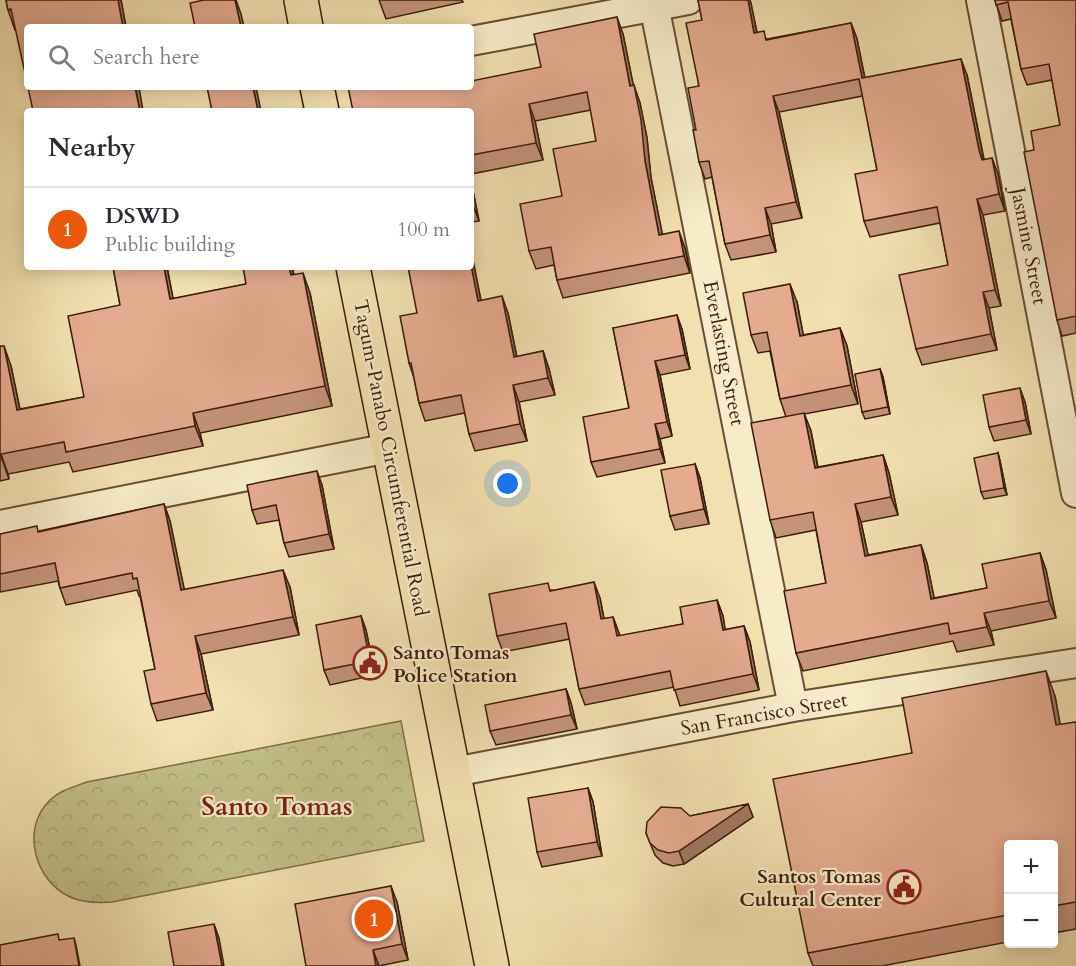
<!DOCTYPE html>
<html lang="en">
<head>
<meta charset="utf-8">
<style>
  body { margin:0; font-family:Cardo,serif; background:#f2f2f3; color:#2b2b33 }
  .controls { position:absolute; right:18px; bottom:18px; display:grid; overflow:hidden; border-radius:6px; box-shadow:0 3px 15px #0003 }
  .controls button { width:54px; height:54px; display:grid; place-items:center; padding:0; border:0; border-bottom:2px solid #e1e1e2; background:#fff; color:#2b2b33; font:30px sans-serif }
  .you { position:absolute; left:508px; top:484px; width:21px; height:21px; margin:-15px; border:4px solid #fff; border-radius:50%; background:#1a73e8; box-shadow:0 0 0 9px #1a73e833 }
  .badge { display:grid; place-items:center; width:39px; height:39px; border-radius:50%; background:#ea580c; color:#fff; font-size:20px; font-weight:700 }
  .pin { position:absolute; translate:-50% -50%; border:3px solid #fff; box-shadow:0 2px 6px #0006 }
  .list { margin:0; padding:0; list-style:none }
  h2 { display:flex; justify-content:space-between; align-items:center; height:78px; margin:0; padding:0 24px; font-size:26px }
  h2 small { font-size:20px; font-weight:400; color:#7c7c81 }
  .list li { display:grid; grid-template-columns:39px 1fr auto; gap:18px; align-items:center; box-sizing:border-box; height:84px; padding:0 24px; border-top:2px solid #e1e1e2 }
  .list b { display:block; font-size:22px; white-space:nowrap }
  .list p { margin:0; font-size:20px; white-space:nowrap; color:#7c7c81 }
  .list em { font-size:20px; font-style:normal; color:#7c7c81 }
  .icon { flex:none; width:33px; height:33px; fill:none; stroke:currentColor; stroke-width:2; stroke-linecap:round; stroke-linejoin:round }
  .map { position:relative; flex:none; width:1076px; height:966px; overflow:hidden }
  .search { position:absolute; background:#fff; box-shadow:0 3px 15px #0003; left:24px; top:24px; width:450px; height:66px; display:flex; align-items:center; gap:15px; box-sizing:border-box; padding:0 21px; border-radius:6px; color:#7c7c81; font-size:22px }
  .panel { position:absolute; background:#fff; box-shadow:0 3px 15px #0003; left:24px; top:108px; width:450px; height:162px; border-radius:6px }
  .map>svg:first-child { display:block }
  .forest { fill:url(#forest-crowns); stroke:#7e6f48; stroke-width:1.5 }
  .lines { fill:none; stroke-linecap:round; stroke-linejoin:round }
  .street-casing { stroke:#684e34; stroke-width:32 }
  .primary-casing { stroke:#3b1d0c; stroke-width:36 }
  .street { stroke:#f6ecca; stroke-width:28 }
  .primary { stroke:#f1e1ae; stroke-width:33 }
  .wall { fill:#c4937a; stroke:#3b1d0c; stroke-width:1.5 }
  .shaded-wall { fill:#a07863; stroke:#3b1d0c; stroke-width:1.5 }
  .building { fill:#e4ab8e; stroke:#3b1d0c; stroke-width:1.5 }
  .labels { text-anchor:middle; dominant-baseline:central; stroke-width:4.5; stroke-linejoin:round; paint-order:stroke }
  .street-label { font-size:20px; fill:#3b1d0c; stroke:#f6ecca }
  .poi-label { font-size:20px; font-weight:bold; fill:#3b1d0c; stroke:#f6ecca; text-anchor:start }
  .district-label { font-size:26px; font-weight:bold; fill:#7a1f14; stroke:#f6ecca }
</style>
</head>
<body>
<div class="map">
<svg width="1076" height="966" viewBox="0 0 1076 966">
  <defs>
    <pattern id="forest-crowns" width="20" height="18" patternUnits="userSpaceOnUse" patternTransform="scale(1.5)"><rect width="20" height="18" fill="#c2c185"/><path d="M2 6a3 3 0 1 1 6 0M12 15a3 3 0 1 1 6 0" fill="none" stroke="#a8a572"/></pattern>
  </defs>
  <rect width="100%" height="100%" fill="#f1e1ae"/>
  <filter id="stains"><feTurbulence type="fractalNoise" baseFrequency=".00333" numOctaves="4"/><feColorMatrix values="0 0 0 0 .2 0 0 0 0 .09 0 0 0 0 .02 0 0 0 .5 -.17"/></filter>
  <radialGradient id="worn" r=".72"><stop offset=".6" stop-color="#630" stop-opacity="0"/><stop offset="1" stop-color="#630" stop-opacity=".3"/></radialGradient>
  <path class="forest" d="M401,721l23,120 -312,61c-14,1 -29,1 -42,-5 -35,-16 -50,-68 -20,-97 10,-10 24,-13 37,-18z"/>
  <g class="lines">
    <defs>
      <path id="street" d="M653,0l140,707
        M981,0l95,493
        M471,41l217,-41
        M0,525l389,-77
        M454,772l339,-65 283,-44"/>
      <path id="primary" d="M301,0l5,27
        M317,87l5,24
        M353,267l139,699"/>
    </defs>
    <use href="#street" class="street-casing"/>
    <use href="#primary" class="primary-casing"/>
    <use href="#street" class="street"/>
    <use href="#primary" class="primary"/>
  </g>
  <path class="wall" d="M6,0h115l5,27h-99l-12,3 -7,-20z
    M379,0h83l1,2 -77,17z
    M698,0h52l7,32 10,7 84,-16 6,16 8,39 102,-3 17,84 14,15 7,37 -22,4 18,91 -12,2 8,42 -75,15 -6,-16 32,-84 -8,-42 -70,14 -6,-16 13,-51 -14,-74 -84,16 23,106 -31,6 5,28 -45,8 -6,-16 -13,-67 -7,2 -6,-17 -3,-32 6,-110z
    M995,0h81v333l-14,3 -5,-16 -23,-170 26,-25 -8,-45 -25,5 -6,-16 -10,-50 -9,2z
    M623,34l10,51 7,18 7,35 4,40 11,56 23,14 5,25 -127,25 -6,-18 -3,-15 -18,4 -7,-18 33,-55 34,-55 -5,-31 -56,11 8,39 -72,14v-87l70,-20z
    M471,181l8,40 -8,1z
    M471,250l10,50 27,13 9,44 26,-6 6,18 6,26 -36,7 8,39 -52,10 -6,-17 -4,-21 -40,8 -6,-18 -5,-25 -5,-15 8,-50 54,-46z
    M113,267h54l6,32 73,-15 46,-17 2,8 16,18 22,113 -132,27 3,13 -130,26 -4,-10 -61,12 1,5 -9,2v-135l11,20 9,43 64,-12 36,-92z
    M797,302l6,33 37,-7 7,18 11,58 -54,10 7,17 7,36 65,-12 6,18 9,42 -37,7 7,33 53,-10 6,18 7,35 53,-10 53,-35 6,17 10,48 -65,13 3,14 -37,7 -4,-11 -150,30 -7,-18 30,-70 -10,-53 -40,8 -6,-18 16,-103 -6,-18 -10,-48 -12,2 -7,-18z
    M613,328l69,1 8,40 -30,6 12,61 -12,3 5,24 -68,14 -6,-15 38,-54z
    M880,369l3,8 7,37 -25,5 -3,-7z
    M1025,402l6,32 -37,7 -5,-14z
    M998,453l2,8 7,34 -23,4 -3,-7z
    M695,464l5,14 9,46 -34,6 -5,-14z
    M322,485l12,64 -45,8 -5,-14 -5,-23 -22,4 -5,-14z
    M164,504l6,17 14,69 106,-3 9,48 -98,19 12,56 -56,11 -6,-17 4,-35 -15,-73h-1l-2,-6 -71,15 -6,-17 -2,-7 -58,11v-58l39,-3z
    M551,590l49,8 4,21 9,-2 7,19 63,-12 34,-24 6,16 2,14 19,-4 6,16 9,48 -79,16 -6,-19 -89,18 -6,-16 -9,-50 -67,13 -6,-16z
    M361,616l5,14 9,45 -45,10 -6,-15z
    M566,689l5,14 6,26 -81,16 -6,-14z
    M1055,696l5,29 16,-3v207l-23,4v-89h-45v98l-126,24h-69l-5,-13 104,-200z
    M588,788l5,14 9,54 -60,11 -5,-15z
    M748,804l5,13 -69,47 -11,2 -10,-3 -8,-8 -9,-22 44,-17z
    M397,902l11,58 -29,6h-73z"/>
  <path class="shaded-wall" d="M118,0h3l5,27h-3z
    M235,0h1l5,14 3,13h-3z
    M748,0h2l1,3 9,46 -6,-16z
    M617,17l6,17 14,69 -7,-17z
    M851,23l6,16 11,56 -6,-17z
    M961,59l6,16 18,91 3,10 -9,-26z
    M634,85l6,18 7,35 4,40 15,74 -7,-17 -14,-74z
    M135,87h4l4,24h-3z
    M253,87h3l5,24h-3z
    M773,96l6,16 23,106 -6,-16z
    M529,104l6,17 8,39 -7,-17z
    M992,158l6,16 7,37 -6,-17z
    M471,181l8,40 -7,-18 -1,-7z
    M977,199l6,16 18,91 -6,-16z
    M765,208l6,16 5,28 -6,-17z
    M679,231l6,17 5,25 -6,-17z
    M471,250l13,68 -6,-17 -7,-36z
    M164,267h3l10,52 -7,-20z
    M289,267h3l6,28 -7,-20z
    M303,273l7,20 22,113 -7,-20z
    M790,284l7,18 10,52 -7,-18z
    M983,292l6,16 8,42 -6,-16z
    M502,296l6,17 12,61 -6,-17z
    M677,315l5,14 8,40 -5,-14z
    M840,328l7,18 11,58 -7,-19z
    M4,346l7,20 13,64 -7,-20z
    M543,351l6,18 6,26 -7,-17z
    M655,361l5,14 12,61 -5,-14z
    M880,369l3,8 7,37 -2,-7z
    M513,385l6,17 8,39 -7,-17z
    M1020,388l5,14 6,32 -5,-14z
    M193,413l7,20 3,13 -8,-20z
    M804,413l7,18 10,55 -6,-18z
    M655,424l5,15 5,24 -5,-14z
    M998,453l2,8 7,34 -3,-7z
    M1,454l7,20 1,5 -7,-20z
    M883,455l6,18 9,42 -7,-18z
    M695,464l5,14 9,46 -5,-15z
    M317,471l5,14 12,64 -5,-15z
    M164,504l6,17 18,86 -7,-17z
    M855,504l6,18 11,52 -7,-18z
    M921,545l6,18 11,54 -7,-18z
    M1040,553l6,17 10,48 -7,-17z
    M283,570l7,17 9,48 -6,-18z
    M594,582l6,16 7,37 -6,-16z
    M717,600l6,16 5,31 -5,-17z
    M984,613l7,18 3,14 -7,-18z
    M361,616l5,14 9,45 -5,-14z
    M613,617l6,16 4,20 -6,-17z
    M744,626l6,16 9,48 -6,-16z
    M195,636l6,18 12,56 -7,-17z
    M1046,671l9,25 10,55 -9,-26z
    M566,689l5,14 6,26 -6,-14z
    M588,788l5,14 9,54 -5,-14z
    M748,804l5,13 -69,47 -5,-13z
    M391,886l6,16 11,58 -6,-16z
    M214,924l5,14 5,28h-2z
    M74,938l2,7 4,21h-1z
    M373,950l6,16h-3z"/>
  <path class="building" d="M6,0h112l5,27h-96v55l-16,-73 -3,1z
    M204,0h31l6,27h-46l-5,-24z
    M698,0h50l6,33 10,-2 2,9 85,-17 11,55 99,-19 18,91 3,10 10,-2 7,36 -22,5 18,91 -12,2 8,42 -75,15 -17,-74 49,-10 -11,-58 -73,14 -9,-47 22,-4 -18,-91 -86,17 23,106 -31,6 5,27 -45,9 -16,-83 -10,1 -6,-32h3l-8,-42 11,-2 -13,-63 16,-3z
    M995,0h81v316l-19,4 -33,-168 10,-2 -3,-19 29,-6 -11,-61 -28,5 -13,-67 -12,3z
    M617,17l13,69 4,-1 7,35 4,41 14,74 20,-4 5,25 -127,24 -6,-33 -22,4 -9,-47 42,-8 -9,-47 43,-8 -9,-49 -58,12 7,39 -65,12v-44h-118l-5,-24h123v-6l70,-14 -7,-33z
    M28,87h107l5,24h-107z
    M207,87h46l5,24h-46z
    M471,265l7,36 24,-5 12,61 29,-6 5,27 -35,7 7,39 -51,10 -8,-39 -42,8 -8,-40h-2l-9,-47 17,-3 -9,-46h63z
    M113,267h51l6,32 76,-15 -3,-17h46l2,8 12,-2 22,113 -132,27 2,13 -129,26 -2,-10 -63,12 1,5 -2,1v-114h4l13,64 67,-13 -16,-81 52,-11z
    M790,284l10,52 40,-8 11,57 -71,14 -13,-67 -16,3 -8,-42z
    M677,315l8,40 -30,6 12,61 -12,2 5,25 -69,13 -8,-45 46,-9 -16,-80z
    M880,369l8,38 -26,5 -7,-38z
    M1020,388l6,32 -37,7 -6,-32z
    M804,413l11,55 68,-13 8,42 -36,7 10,52 56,-11 10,54 56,-11 -5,-24 58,-11 9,48 -65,12 3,14 -37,7 -2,-11 -152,30 -12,-62 42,-8 -13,-71 -43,8 -19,-97z
    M998,453l6,35 -23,4 -7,-34z
    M695,464l9,45 -34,7 -9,-46z
    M317,471l12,63 -45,9 -8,-38 -24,5 -5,-25z
    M164,504l17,86 102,-20 10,47 -98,19 11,57 -55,11 -7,-33 11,-2 -18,-91 -4,1 -1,-6 -72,15 -5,-25 -55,11v-40l37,-8 1,6z
    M594,582l7,37 12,-2 4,19 66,-12 -3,-17 37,-7 6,30 21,-4 9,48 -79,16 -4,-19 -91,18 -13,-66 -69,13 -8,-42 59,-11 2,8z
    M361,616l9,45 -46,9 -8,-45z
    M1046,671l10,54 20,-3v180l-23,4v-62h-45v71l-200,38 -35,-174 139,-26 -10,-55z
    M566,689l5,26 -81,16 -5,-26z
    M588,788l9,54 -60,10 -9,-54z
    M748,804l-69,47 -10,2 -11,-3 -8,-7 -4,-10 1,-11 14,-15 20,1 9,8z
    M391,886l11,58 -29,6 3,16h-70l-11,-62z
    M214,924l8,42h-48l-6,-34z
    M58,934l1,6 15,-2 5,28h-79v-21z"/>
  <defs>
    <symbol id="civic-ring" viewBox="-11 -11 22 22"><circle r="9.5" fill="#f6ecca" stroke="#8f2418" stroke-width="1.5"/><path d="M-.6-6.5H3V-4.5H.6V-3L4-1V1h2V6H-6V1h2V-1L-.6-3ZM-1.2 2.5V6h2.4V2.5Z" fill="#8f2418"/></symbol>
  </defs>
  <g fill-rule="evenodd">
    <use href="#civic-ring" x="351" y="644" width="38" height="38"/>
    <use href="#civic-ring" x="885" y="868" width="38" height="38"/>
  </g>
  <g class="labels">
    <g class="street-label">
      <text transform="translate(1029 246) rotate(79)">Jasmine Street</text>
      <text transform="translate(724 353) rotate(79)">Everlasting Street</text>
      <text transform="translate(391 458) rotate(79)">Tagum-Panabo Circumferential Road</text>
      <text transform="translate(764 714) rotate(-10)">San Francisco Street</text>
    </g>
    <g class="poi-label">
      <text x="393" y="652">Santo Tomas<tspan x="393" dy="23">Police Station</tspan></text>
      <text x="881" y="876" text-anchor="end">Santos Tomas<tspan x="881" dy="23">Cultural Center</tspan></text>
    </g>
    <g class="district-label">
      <text x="277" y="806">Santo Tomas</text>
    </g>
  </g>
  <rect width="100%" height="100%" filter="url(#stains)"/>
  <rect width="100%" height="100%" fill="url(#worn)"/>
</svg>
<div class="controls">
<button>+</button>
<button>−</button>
</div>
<div class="you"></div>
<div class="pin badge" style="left:374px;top:919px">1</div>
<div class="search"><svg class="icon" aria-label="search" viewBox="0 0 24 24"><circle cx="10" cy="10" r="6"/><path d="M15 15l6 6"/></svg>Search here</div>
<section class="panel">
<h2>Nearby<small></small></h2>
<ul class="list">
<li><span class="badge">1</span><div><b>DSWD</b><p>Public building</p></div><em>100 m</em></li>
</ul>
</section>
</div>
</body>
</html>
